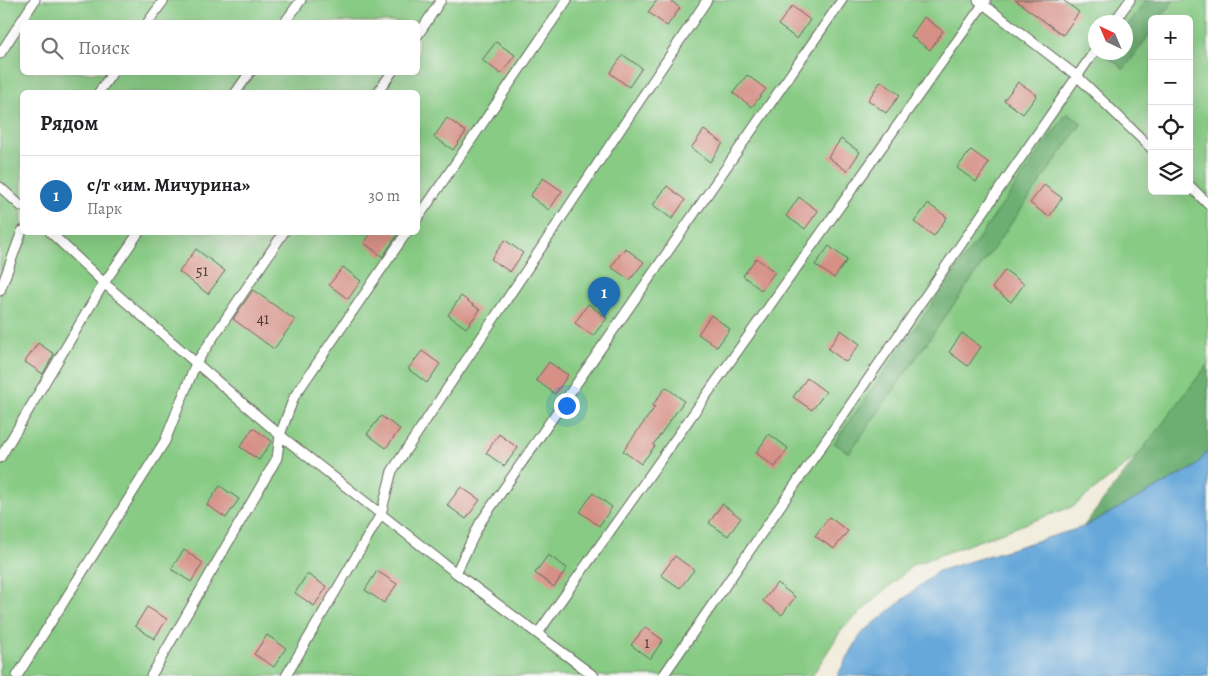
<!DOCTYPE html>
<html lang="ru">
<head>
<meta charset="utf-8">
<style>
  body { margin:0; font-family:Alegreya,serif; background:#f6f6f6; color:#202124 }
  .controls { position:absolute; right:15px; top:15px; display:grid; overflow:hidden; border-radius:8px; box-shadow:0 5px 20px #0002 }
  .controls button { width:45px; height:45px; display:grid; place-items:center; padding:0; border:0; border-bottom:1px solid #e0e0e0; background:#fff; color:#202124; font:25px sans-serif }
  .compass { position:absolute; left:1088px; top:15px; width:45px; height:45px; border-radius:50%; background:#fff; box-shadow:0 5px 20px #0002; rotate:316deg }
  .you { position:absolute; left:566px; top:405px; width:18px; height:18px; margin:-12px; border:4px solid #fff; border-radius:50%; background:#1a73e8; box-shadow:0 0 0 8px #1a73e833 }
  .badge { display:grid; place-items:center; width:32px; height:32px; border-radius:50%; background:#1f6fb2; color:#fff; font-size:16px; font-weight:700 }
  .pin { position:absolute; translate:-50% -41px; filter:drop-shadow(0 1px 2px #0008) }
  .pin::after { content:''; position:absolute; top:26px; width:18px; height:15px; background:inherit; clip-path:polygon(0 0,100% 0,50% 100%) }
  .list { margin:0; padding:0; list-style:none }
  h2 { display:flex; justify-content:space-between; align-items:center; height:65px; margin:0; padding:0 20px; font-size:21px }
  h2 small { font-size:16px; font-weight:400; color:#757577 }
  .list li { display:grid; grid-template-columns:32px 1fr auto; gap:15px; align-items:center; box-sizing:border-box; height:80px; padding:0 20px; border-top:1px solid #e0e0e0 }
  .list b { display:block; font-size:19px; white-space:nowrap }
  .list p { margin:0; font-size:16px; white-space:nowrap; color:#757577 }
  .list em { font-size:16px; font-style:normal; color:#757577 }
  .icon { flex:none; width:28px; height:28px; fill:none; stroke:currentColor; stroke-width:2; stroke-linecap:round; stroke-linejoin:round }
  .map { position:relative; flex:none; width:1208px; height:676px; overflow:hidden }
  .search { position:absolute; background:#fff; box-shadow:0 5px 20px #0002; left:20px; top:20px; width:400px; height:55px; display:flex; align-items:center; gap:12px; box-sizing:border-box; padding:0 18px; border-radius:8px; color:#757577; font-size:19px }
  .panel { position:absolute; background:#fff; box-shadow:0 5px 20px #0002; left:20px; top:90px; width:400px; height:145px; border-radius:8px }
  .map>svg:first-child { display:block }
  .green { fill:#87cb84; stroke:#527450; fill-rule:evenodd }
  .forest { fill:#6daf72; stroke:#446647 }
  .water { fill:#66a8da; stroke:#41627b }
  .building { fill:#d69086 }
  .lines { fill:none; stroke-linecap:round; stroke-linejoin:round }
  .lane-casing { stroke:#67655e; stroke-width:11 }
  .lane { stroke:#fff; stroke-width:9 }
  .labels { text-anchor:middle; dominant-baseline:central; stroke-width:5; stroke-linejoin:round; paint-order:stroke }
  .number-label { font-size:16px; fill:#4a3936 }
</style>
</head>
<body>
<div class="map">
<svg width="1208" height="676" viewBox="0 0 1208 676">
  <rect width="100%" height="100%" fill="#f6f6f2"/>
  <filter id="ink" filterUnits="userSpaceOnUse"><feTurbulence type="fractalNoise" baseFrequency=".02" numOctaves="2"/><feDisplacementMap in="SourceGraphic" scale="10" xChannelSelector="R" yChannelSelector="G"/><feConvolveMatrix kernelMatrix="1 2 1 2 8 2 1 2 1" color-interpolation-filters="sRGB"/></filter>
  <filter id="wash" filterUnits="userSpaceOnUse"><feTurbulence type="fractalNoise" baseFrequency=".0096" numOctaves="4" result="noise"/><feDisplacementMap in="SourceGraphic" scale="20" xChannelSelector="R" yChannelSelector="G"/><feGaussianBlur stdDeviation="1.12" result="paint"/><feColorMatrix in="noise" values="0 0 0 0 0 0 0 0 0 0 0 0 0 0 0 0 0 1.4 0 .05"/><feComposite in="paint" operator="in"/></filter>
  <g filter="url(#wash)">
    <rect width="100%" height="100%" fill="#f1ecda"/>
    <path class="green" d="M0,0h1208v403l-18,11 -116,92 -161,59 -71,64 -30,47h-812zM1152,19h37v172h-37zM22,22h396v50h-396zM1096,22h30v30h-30zM22,92h396v140h-396z"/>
    <path class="forest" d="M1146,0h28l-14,19h-8v12l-28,38 -18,-13 2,-3 18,-1v-24z
      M1067,113l15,10 -233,330 -15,-10z
      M1208,364v87l-12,16 -113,60z"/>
    <path class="water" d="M1208,451v225h-371l24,-42 77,-63 145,-44 112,-60z"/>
    <g id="blocks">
      <path class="building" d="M657,0h13l10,8 -13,18 -19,-14z
        M1015,0h48l16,12 -16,23z
        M792,6l18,14 -13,19 -19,-14z
        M924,17l19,14 -13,19 -19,-14z
        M496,42l19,13 -14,19 -19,-14z
        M623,55l19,13 -13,19 -19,-14z
        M747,75l19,14 -14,18 -19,-14z
        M881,81l19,14 -14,18 -18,-13z
        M1018,82l19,13 -14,19 -19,-14z
        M447,118l19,14 -13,18 -19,-13z
        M704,130l19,13 -13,19 -19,-14z
        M841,139l19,13 -13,19 -19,-14z
        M971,150l18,13 -13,19 -19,-14z
        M543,178l19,13 -13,19 -19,-14z
        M1044,185l18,13 -13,19 -19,-14z
        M667,186l18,14 -13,19 -19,-14z
        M799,197l19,14 -13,18 -19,-13z
        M928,204l19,13 -13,19 -20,-14z
        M372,232h27l-16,25 -19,-14z
        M505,240l18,13 -13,19 -19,-13z
        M829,246l18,14 -13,18 -19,-13z
        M625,248l19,14 -14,18 -19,-13z
        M196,249l29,22 -17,23 -29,-22z
        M756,258l19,14 -14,18 -18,-14z
        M343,267l18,14 -13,18 -19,-14z
        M1005,270l19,14 -13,18 -19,-14z
        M253,290l42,30 -21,29 -41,-30z
        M461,296l19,14 -14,18 -18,-13z
        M588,304l19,14 -14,18 -18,-13z
        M711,315l19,14 -13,18 -19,-13z
        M841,330l19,14 -14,18 -18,-13z
        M962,333l19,14 -13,19 -19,-14z
        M38,343l16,11 -11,20 -18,-12z
        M422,351l18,13 -13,19 -19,-14z
        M549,362l19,13 -13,19 -19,-14z
        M807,378l19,14 -14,18 -19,-13z
        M666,387l18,14 -31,44 2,1 -14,18 -18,-13 32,-44 -3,-1z
        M381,416l19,13 -14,19 -19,-14z
        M253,428l19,13 -13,19 -19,-13z
        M499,434l19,14 -14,18 -18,-13z
        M769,434l19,14 -13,19 -19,-14z
        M220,486l19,13 -13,19 -19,-13z
        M461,487l19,13 -14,19 -19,-14z
        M593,493l19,14 -13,19 -19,-14z
        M722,504l19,14 -13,18 -19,-13z
        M829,517l19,14 -14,18 -19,-13z
        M184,550l19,13 -12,19 -20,-13z
        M548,555l19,13 -13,19 -19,-14z
        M675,556l19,14 -14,18 -19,-13z
        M377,571l20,13 -13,19 -19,-13z
        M307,574l20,13 -13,19 -19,-13z
        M777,583l18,14 -13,18 -19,-14z
        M147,607l20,12 -13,20 -19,-13z
        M645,627l18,13 -13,19 -19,-14z
        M267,635l19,13 -12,19 -20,-13z"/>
    </g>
  </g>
  <g filter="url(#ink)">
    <use href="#blocks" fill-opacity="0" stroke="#67655e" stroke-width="1"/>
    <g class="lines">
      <defs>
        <path id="lane" d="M978,0l99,76 75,73
          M148,22l16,-22
          M285,22l16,-22
          M1114,22l16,-22
          M418,35l23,-35
          M0,54l35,-54
          M99,92l14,-20
          M236,92l14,-20
          M378,92l14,-20
          M1189,185l19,19
          M0,187l22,20
          M418,218l149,-218
          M50,232l54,51 92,80 84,72 176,138 138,103
          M0,291l22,-60
          M0,458l104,-175 35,-51
          M456,573l24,-50 362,-523
          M538,633l448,-633
          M17,676l148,-235 31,-78 88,-131
          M151,676l126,-218 3,-23 14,-38 113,-165
          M286,676l95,-162 11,-43 315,-471
          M663,676l433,-627"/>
      </defs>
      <use href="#lane" class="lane-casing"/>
      <use href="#lane" class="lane"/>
    </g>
  </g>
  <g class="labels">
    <g class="number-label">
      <text x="202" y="271">51</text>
      <text x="263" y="319">41</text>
      <text x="647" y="643">1</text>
    </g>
  </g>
</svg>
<div class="controls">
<button>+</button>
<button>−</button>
<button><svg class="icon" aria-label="locate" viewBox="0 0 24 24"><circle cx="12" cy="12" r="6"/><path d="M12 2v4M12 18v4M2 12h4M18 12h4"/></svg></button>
<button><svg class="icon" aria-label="layers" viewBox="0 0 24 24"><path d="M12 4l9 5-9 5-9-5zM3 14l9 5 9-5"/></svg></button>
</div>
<svg class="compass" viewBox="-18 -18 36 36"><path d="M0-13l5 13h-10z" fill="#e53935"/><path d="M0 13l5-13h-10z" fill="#757577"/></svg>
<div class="you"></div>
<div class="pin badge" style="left:604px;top:318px">1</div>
<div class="search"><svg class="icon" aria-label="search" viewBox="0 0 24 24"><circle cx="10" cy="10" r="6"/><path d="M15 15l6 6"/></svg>Поиск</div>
<section class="panel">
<h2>Рядом<small></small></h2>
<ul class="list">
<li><span class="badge">1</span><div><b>с/т «им. Мичурина»</b><p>Парк</p></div><em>30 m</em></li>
</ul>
</section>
</div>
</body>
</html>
